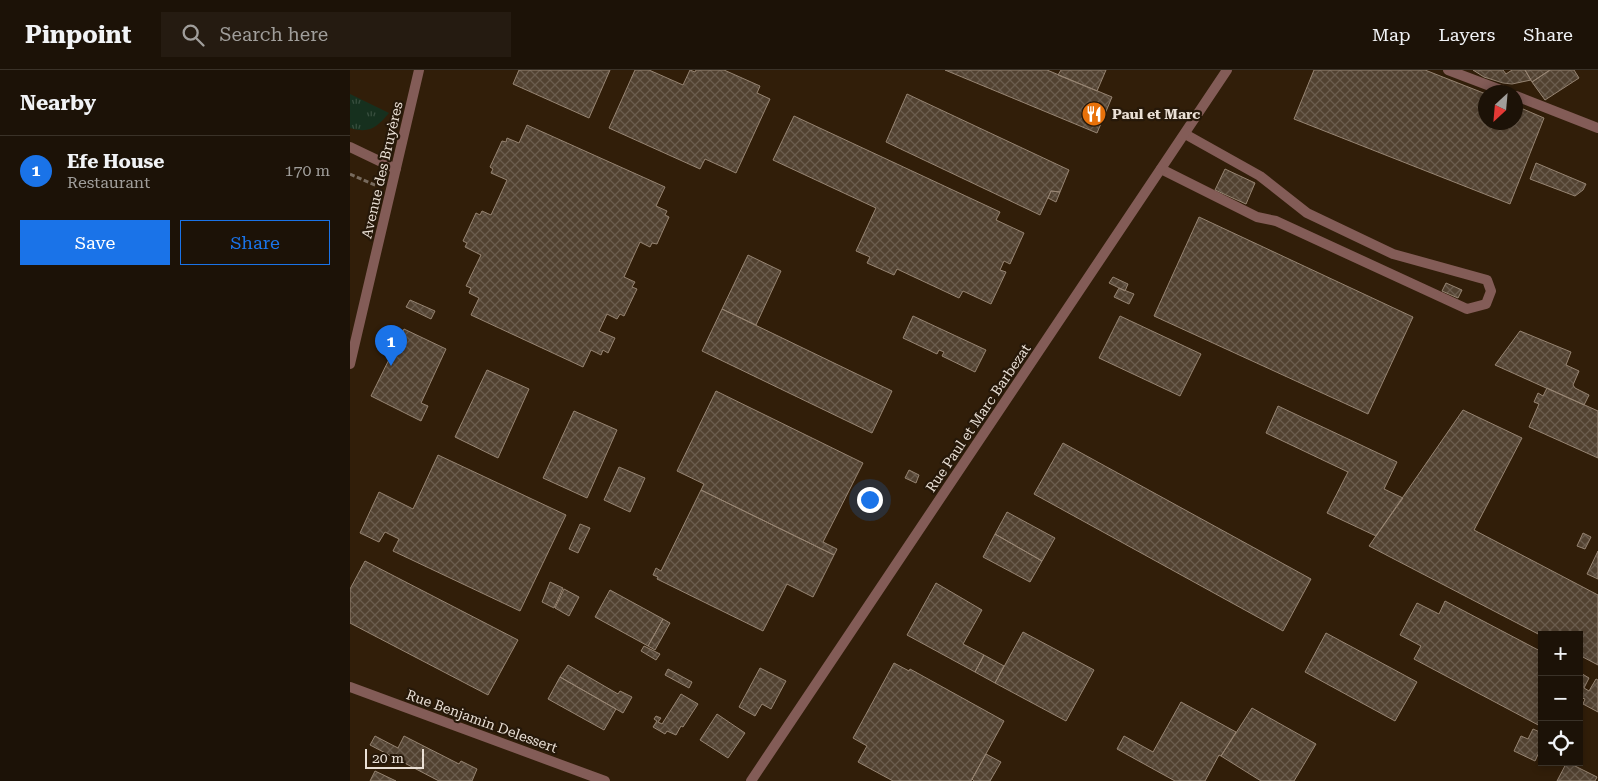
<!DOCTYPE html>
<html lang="en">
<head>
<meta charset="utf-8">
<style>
  body { margin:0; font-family:"Roboto Serif",serif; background:#251b11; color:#f1f3f6 }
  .controls { position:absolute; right:15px; bottom:15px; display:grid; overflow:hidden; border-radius:0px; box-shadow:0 2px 8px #0003 }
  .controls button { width:45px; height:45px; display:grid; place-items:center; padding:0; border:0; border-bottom:1px solid #3a3228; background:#1c1207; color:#f1f3f6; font:25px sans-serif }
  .compass { position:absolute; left:1128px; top:15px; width:45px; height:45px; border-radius:50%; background:#1c1207; box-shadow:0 2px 8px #0003; rotate:206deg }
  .scale { position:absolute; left:15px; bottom:12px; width:59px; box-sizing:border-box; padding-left:5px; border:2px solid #eae0d6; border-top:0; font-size:14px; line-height:18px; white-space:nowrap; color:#eae0d6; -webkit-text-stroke:4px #261809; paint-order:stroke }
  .you { position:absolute; left:519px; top:429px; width:18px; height:18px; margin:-12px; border:4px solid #fff; border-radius:50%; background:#1a73e8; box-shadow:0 0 0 8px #1a73e833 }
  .badge { display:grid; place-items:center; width:32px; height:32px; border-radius:50%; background:#1a73e8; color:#fff; font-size:16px; font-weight:700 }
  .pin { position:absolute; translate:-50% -41px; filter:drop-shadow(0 1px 2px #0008) }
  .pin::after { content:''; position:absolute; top:26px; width:18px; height:15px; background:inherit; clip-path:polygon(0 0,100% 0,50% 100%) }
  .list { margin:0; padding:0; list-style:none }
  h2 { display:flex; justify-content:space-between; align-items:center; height:65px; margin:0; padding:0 20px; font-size:21px }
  h2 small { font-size:16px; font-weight:400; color:#a09e9b }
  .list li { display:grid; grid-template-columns:32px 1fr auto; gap:15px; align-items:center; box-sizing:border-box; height:70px; padding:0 20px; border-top:1px solid #3a3228 }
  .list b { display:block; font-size:19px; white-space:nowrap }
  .list p { margin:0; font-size:16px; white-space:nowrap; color:#a09e9b }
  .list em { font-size:16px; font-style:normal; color:#a09e9b }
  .actions { display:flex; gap:10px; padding:15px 20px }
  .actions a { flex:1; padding:11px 0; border:1px solid #1a73e8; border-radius:0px; text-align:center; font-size:18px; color:#1a73e8 }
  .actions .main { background:#1a73e8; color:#fff }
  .icon { flex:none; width:28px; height:28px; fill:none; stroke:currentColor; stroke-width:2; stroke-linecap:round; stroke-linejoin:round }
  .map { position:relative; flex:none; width:1248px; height:711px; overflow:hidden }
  header { display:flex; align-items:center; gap:30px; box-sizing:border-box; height:70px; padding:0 25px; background:#1c1207; border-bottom:1px solid #3a3228 }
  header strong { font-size:24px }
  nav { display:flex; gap:28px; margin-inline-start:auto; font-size:18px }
  .search { width:350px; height:45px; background:#251b11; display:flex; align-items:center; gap:12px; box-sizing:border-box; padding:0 18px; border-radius:0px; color:#a09e9b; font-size:19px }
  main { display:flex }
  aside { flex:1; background:#1c1207 }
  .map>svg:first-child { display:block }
  .built { fill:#311e09; fill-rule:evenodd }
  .grass { fill:url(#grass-tufts) }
  .building { fill:url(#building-cross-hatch); stroke:#968472 }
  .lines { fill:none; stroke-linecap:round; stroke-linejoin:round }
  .path { stroke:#776a5d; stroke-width:3; stroke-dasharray:5 2.5; stroke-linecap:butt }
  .service { stroke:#835c57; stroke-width:10 }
  .minor { stroke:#835c57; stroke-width:10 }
  .labels { text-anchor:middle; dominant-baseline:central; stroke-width:4.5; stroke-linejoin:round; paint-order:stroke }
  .poi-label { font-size:14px; font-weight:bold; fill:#eae0d6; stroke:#261809; text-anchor:start }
  .street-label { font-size:14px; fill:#eae0d6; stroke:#261809 }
</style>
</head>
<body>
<header>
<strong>Pinpoint</strong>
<div class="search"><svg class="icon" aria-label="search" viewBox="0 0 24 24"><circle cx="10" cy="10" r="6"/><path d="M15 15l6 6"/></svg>Search here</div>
<nav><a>Map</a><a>Layers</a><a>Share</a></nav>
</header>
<main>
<aside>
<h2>Nearby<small></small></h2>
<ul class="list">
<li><span class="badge">1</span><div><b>Efe House</b><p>Restaurant</p></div><em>170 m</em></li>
</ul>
<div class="actions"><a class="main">Save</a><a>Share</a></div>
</aside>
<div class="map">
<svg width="1248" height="711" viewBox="0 0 1248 711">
  <defs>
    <pattern id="grass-tufts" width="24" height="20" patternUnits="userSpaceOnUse" patternTransform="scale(1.25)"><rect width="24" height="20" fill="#16301e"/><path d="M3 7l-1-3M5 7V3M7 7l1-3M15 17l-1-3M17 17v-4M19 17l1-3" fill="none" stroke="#384e3e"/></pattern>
    <pattern id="building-cross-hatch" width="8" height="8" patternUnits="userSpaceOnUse" patternTransform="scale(1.25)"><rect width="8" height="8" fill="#524231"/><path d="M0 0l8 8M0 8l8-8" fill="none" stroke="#6b5d4e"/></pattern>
  </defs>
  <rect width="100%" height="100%" fill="#261809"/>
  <path class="built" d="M0,0h1248v711h-1248zM1136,22h30v30h-30zM1192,565h37v127h-37z"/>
  <path class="grass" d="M0,24l39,19c-12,14 -19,21 -39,15z"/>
  <path class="building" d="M169,0h91l-21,48 -76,-34z
    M285,0h14l34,15 7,-15 5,2 1,-2h28l36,16 -3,7 13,6 -34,74 -31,-14 -5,10 -91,-41z
    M595,0h102l65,27 -15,36z
    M711,0h45l-9,21 -39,-16z
    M964,0h111l61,24v28h30v-16l28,12 -34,86 -216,-85z
    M1123,0h30l3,4 6,-4h13l6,10 -19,4 -9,-1 -19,-6z
    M1175,0h25l-18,12z
    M1200,0h24l5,8 -34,22 -13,-18z
    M557,24l162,76 -9,22 -9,-1 -11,24 -154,-73z
    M444,46l206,96 -4,8 28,13 -14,31 -6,-3 -4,9 6,2 -15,32 -28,-13 -4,7 -62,-29 -3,6 -27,-12 3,-6 -14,-6 20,-43 -103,-48z
    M177,55l138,62 -9,19 11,5 -2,4 4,2 -12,27 -5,-1 -2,4 -10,-5 -16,35 11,5 -3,5 5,2 -13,27 -4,-2 -3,5 -10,-5 -8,17 16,7 -7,15 -5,-3 -2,5 -10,-5 -8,17 -112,-52 8,-17 -10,-5 2,-5 -5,-2 15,-31 -16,-8 2,-4 -4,-2 13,-28 4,2 2,-4 9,4 16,-35 -16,-7 2,-4 -3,-2 12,-26 4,1 1,-4 12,5z
    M1186,93l50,21 -3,6 -8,6 -45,-17z
    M875,99l30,14 -9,21 -31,-14z
    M701,121l9,1 -4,10 -8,-4z
    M849,147l214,100 -45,97 -214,-98z
    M398,185l33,16 -25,54 -34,-16z
    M763,207l15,7 -3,7 -16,-8z
    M1096,213l16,7 -4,8 -16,-7z
    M769,218l15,6 -5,10 -15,-7z
    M60,230l25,11 -4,8 -25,-12z
    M372,239l170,82 -20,42 -170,-82z
    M563,246l73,34 -11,22 -33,-16 2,-4 -5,-2 -2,4 -34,-16z
    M770,246l81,38 -21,42 -81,-38z
    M54,259l42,20 -25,54 7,3 -7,15 -50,-25z
    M1170,261l51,21 -5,13 13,6 -6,14 2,3 14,7 -5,10 -89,-40z
    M137,300l42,19 -31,69 -43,-21z
    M1197,318l51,23v47l-69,-31 10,-23 -5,-2 4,-9 5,3z
    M366,321l147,72 -40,79 14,7 -3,6 -133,-65 3,-6 -27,-13z
    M928,336l119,56 -13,27 19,9 -27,38 -49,-23 21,-41 -82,-39z
    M1113,340l59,28 -48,92 124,65v70l-19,-10v-20l-37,1 -173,-90z
    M224,341l43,19 -30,68 -44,-20z
    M713,373l248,136 -28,52 -249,-137z
    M88,385l128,60 -46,96 -127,-60 6,-12 -14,-7 -6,10 -19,-9 19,-41 34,17z
    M269,397l26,11 -15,34 -26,-12z
    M559,400l10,5 -3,8 -11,-5z
    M351,420l133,65 -21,42 -26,-13 -24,47 -106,-52 1,-2 -5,-2 3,-7 5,3z
    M657,442l48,26 -13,23 -47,-27z
    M230,454l10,4 -12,25 -9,-4z
    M1233,463l8,4 -6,12 -8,-3z
    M645,464l47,27 -12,21 -47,-25z
    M1248,481v28l-11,-5z
    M15,491l153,79 -30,55 -138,-72v-34z
    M200,512l13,6 -9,20 -12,-6z
    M586,513l46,27 -19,34 21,11 -9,17 -68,-37z
    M214,519l15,8 -10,19 -14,-8z
    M260,520l53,29 -15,27 -53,-29z
    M1095,531l97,51v75l-128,-68 7,-13 -21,-11 17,-32 22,11z
    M313,549l7,4 -15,27 -7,-4z
    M673,562l71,38 -28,51 -71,-38z
    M976,563l91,49 -22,39 -90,-49z
    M294,576l16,8 -4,6 -15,-9z
    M634,585l20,11 -9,17 -20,-11z
    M544,593l15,8 1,-2 94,52 -33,60h-78l-35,-19 9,-16 -14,-8z
    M218,595l50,29 2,-3 12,6 -9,16 -63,-36z
    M410,598l26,13 -15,28 -9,-5 -7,12 -16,-9z
    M318,599l24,13 -3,6 -24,-13z
    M1229,602l10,6 -5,10 5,3 7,-12 2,1v32l-15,-8 2,-5 -6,-2z
    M210,607l56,32 -12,21 -56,-31z
    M331,624l17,10 -15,23 -2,-1 -5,9 -9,-4 -2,3 -12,-7 4,-6 -3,-2 2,-3 5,2 -3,4 4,2z
    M831,632l55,30 -15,24 -2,-1 -14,26h-30l-58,-32 7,-13 29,16z
    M902,638l64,36 -22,37h-33l-40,-25z
    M367,644l28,19 -17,25 -28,-18z
    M1183,659l9,4v13l-7,15 -21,-10 7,-15 7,3z
    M25,666l23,12 6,-12 55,28 2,-3 16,8 -5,12h-33l-69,-36z
    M636,684l15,8 -11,19h-16l-2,-2z
    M1217,692l30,15 -2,4h-38z
    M25,701l21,10h-26z"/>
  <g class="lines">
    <path class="path" d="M0,104l27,12"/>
    <path class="service" d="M1098,0l58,22
      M1166,26l82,32
      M811,99l96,48 19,4 191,88 19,-5 5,-13 -4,-11 -94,-26 -86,-41 -47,-37 -75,-42"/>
    <path class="minor" d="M0,77l46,22
      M0,294l69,-294
      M0,617l255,94
      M401,711l476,-711"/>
  </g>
  <defs>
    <symbol id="restaurant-disc" viewBox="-11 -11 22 22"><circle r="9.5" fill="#e8710a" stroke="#261809"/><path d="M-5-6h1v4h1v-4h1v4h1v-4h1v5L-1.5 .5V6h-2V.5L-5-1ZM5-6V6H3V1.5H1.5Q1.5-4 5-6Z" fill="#fff"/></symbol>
  </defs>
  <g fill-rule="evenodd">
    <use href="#restaurant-disc" x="730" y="30" width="28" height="28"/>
  </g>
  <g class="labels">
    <g class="poi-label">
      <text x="762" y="44">Paul et Marc</text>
    </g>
    <g class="street-label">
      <text transform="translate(32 100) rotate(-77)">Avenue des Bruyères</text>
      <text transform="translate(628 348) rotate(-56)">Rue Paul et Marc Barbezat</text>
      <text transform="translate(132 651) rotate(20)">Rue Benjamin Delessert</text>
    </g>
  </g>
</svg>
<div class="controls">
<button>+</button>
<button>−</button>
<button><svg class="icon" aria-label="locate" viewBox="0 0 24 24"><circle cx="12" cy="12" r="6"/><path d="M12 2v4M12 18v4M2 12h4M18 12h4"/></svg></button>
</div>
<svg class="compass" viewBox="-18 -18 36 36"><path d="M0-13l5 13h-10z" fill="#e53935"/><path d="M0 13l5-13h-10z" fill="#a09e9b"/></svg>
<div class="scale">20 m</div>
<div class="you"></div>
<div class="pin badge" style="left:41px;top:296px">1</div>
</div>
</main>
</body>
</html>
